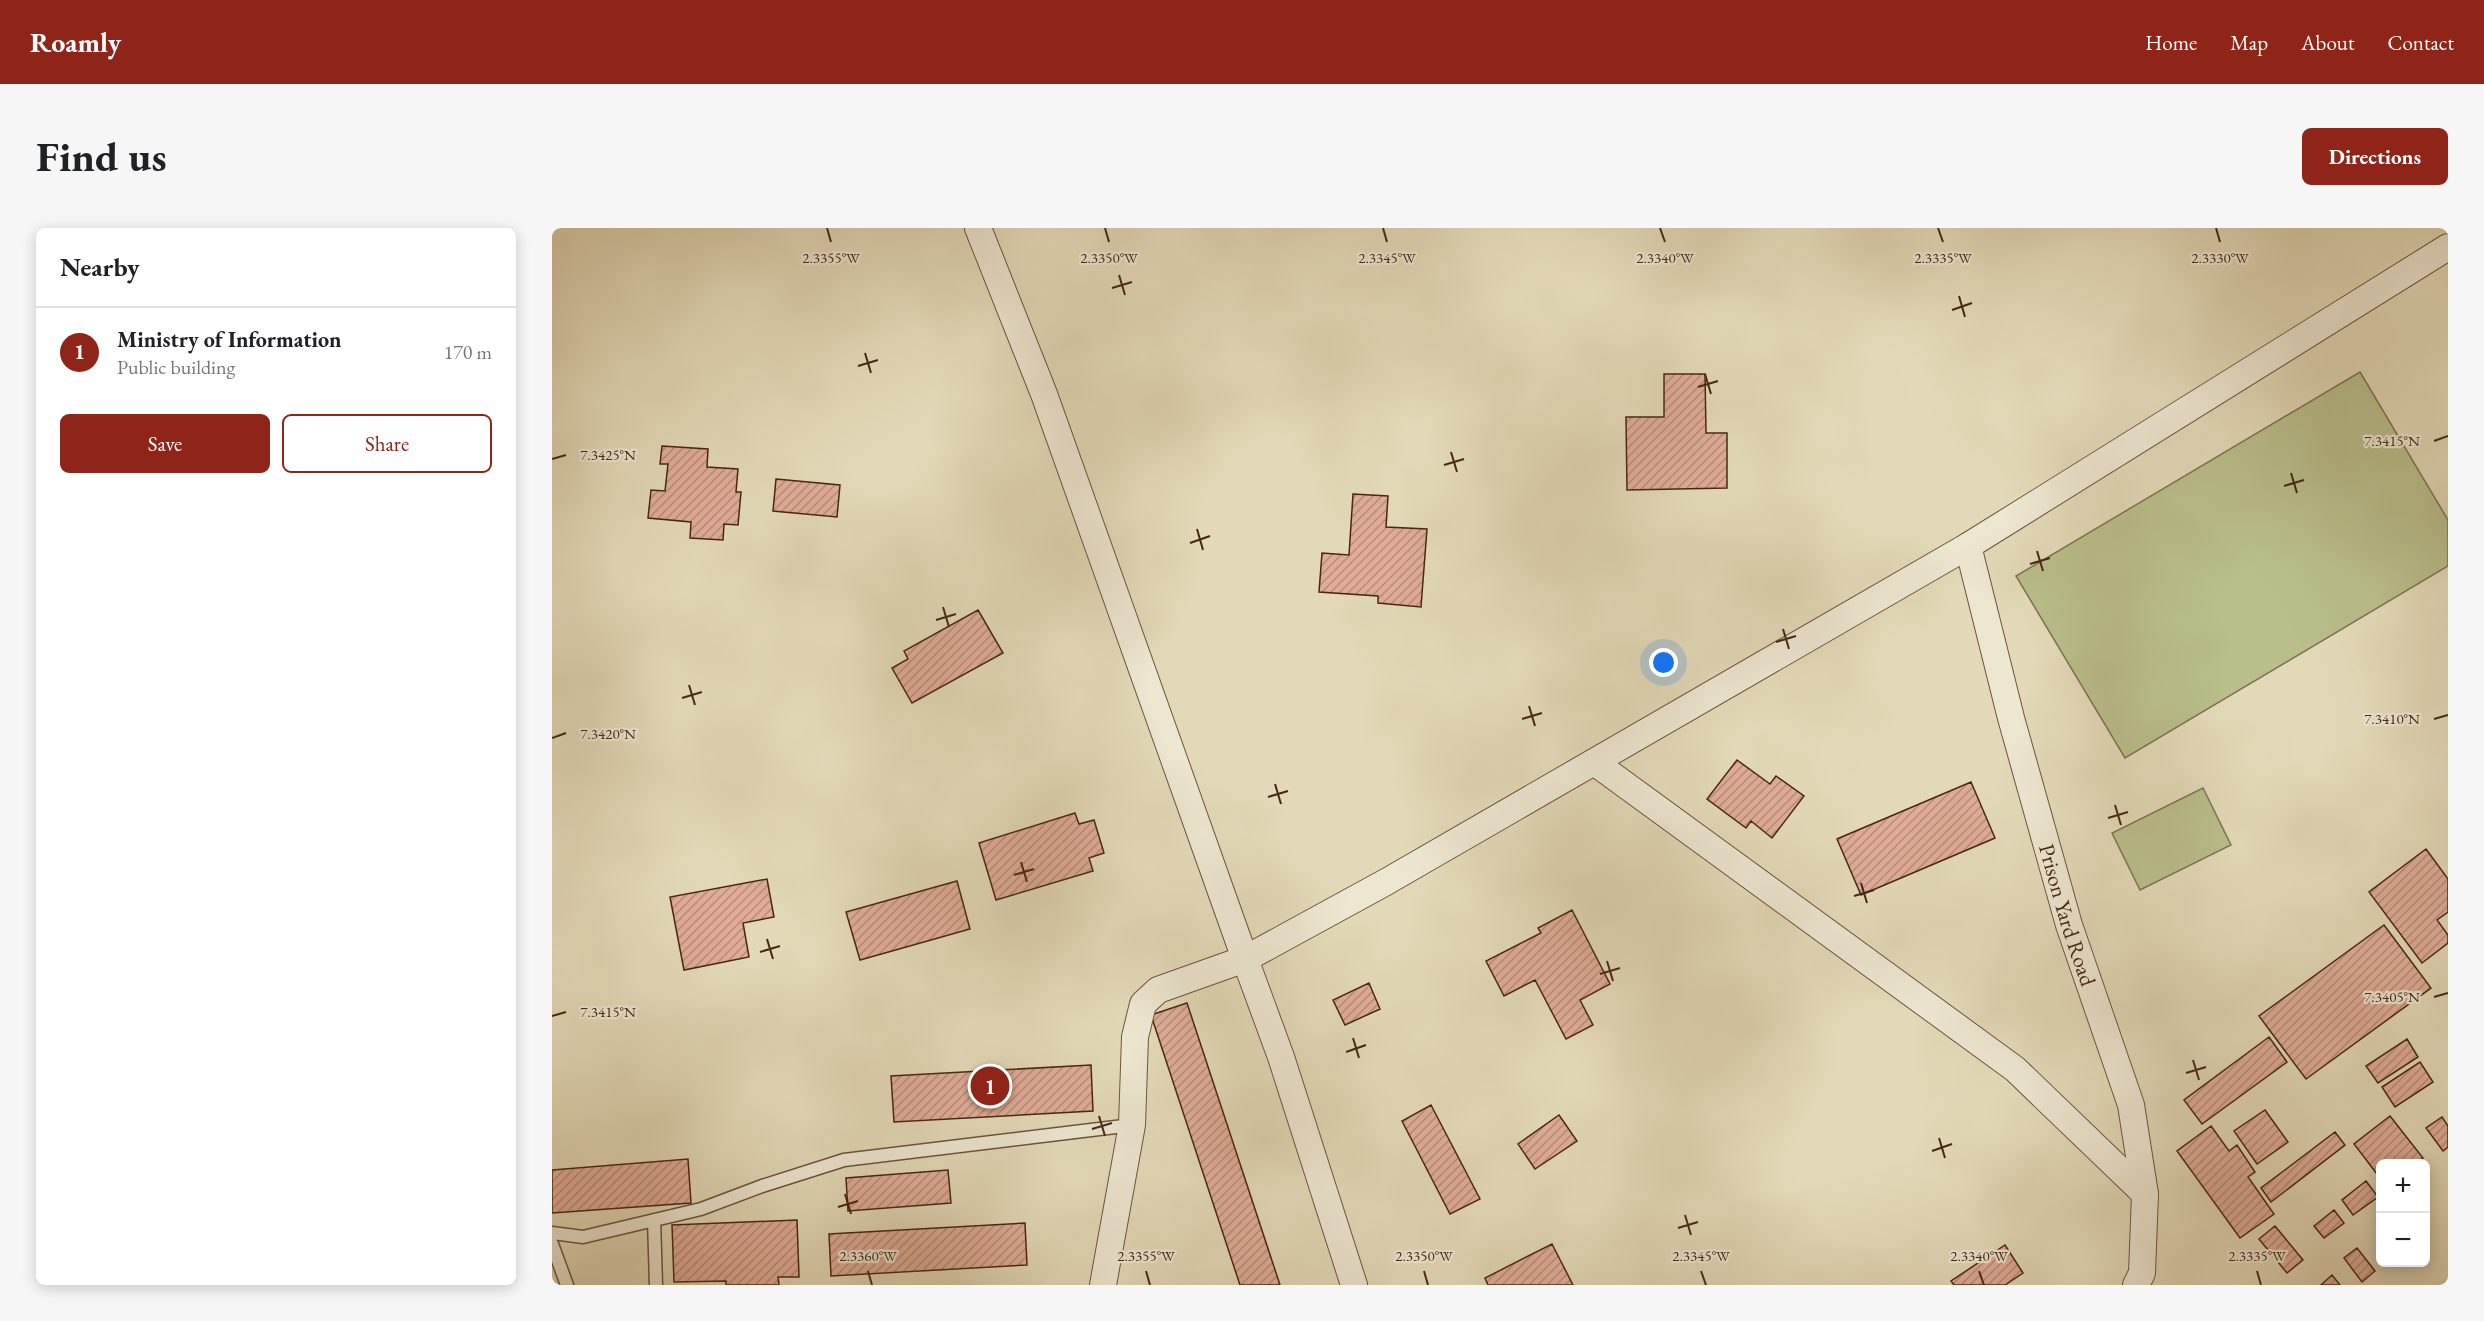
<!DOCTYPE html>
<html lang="en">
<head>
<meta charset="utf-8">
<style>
  body { margin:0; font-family:"EB Garamond",serif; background:#f6f6f6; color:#202124 }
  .controls { position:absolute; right:18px; bottom:18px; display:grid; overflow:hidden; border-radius:9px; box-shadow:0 3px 15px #0003 }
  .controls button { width:54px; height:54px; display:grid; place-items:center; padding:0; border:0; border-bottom:2px solid #e0e0e0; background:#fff; color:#202124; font:30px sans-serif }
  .you { position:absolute; left:1112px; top:435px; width:21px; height:21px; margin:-15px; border:4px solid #fff; border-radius:50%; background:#1a73e8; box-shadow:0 0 0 9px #1a73e833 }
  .badge { display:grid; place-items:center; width:39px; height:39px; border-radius:50%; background:#8f2418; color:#fff; font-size:20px; font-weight:700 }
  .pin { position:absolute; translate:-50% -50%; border:3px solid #fff; box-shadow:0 2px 6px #0006 }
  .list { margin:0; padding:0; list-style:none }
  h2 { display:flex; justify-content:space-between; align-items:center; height:78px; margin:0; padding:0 24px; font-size:26px }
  h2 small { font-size:20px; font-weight:400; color:#757577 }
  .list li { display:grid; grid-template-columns:39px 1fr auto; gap:18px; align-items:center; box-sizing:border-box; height:90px; padding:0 24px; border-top:2px solid #e0e0e0 }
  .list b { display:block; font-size:22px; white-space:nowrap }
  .list p { margin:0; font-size:20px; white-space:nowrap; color:#757577 }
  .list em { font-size:20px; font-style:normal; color:#757577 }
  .actions { display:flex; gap:12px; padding:18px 24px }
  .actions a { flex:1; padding:14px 0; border:2px solid #8f2418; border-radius:9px; text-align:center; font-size:21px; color:#8f2418 }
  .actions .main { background:#8f2418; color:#fff }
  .map { position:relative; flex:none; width:1896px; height:1057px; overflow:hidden; border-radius:9px }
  header { display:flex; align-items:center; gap:36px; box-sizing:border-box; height:84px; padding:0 30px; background:#8f2418; color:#fff }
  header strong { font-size:28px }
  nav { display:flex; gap:33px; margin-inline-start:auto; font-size:21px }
  .intro { display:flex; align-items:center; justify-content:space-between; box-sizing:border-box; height:144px; padding:0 36px }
  h1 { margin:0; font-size:42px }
  .button { padding:15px 27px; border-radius:9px; background:#8f2418; color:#fff; font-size:21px; font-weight:700 }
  main { display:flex; gap:36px; padding:0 36px }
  aside { flex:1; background:#fff; border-radius:9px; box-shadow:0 3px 15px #0003 }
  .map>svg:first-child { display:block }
  .grass { fill:#b9be8b; stroke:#7f7250; stroke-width:1.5 }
  .building { fill:url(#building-hatch); stroke:#452714; stroke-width:1.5 }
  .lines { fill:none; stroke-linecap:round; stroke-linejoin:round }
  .lane-casing { stroke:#6c543d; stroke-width:15 }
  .street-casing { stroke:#6c543d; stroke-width:28 }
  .lane { stroke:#ede6d1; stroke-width:12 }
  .street { stroke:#ede6d1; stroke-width:26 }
  .ticks { fill:none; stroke:#452714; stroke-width:2 }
  .labels { text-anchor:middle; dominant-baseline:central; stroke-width:4.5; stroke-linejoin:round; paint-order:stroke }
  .street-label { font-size:22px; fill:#452714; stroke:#ede6d1 }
  .ticks-label { font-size:15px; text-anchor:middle; fill:#452714; stroke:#ede6d1; stroke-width:4.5; stroke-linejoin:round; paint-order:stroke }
</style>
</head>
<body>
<header>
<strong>Roamly</strong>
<nav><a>Home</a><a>Map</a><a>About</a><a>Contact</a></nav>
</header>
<div class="intro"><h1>Find us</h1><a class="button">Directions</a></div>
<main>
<aside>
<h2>Nearby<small></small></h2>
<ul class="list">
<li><span class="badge">1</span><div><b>Ministry of Information</b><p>Public building</p></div><em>170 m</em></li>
</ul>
<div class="actions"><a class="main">Save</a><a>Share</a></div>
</aside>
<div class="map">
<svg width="1896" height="1057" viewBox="0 0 1896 1057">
  <defs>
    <pattern id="building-hatch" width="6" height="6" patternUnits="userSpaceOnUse" patternTransform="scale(1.5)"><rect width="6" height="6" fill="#e0ac98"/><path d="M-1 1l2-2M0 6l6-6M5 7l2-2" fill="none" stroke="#b78c7b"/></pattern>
  </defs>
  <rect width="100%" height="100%" fill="#e3d9b8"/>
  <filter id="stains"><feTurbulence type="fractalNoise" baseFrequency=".00333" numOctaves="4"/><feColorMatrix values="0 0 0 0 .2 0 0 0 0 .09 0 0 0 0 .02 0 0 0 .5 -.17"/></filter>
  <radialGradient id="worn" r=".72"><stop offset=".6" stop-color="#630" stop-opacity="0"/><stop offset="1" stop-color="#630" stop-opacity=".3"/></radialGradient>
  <path class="grass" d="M1808,144l88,148v46l-323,192 -109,-182z
    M1651,560l28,57 -91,45 -28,-57z"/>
  <path class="building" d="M1112,146h41l1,59h21v55l-100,2 -1,-73h38z
    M110,218l46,3 -1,18 31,2 -2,23h5l-3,33 -14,-1 -1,16 -33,-2 1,-16 -43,-4 3,-28 14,1 3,-27h-8z
    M224,251l64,6 -3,32 -64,-6z
    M801,266l35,2 -2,31 41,2 -6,78 -43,-4v-7l-59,-4 3,-39 27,2z
    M426,382l25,43 -91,50 -20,-35 16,-9 -4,-8z
    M1185,532l33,24 6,-8 28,20 -32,42 -21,-17 -5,7 -39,-29z
    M1419,554l24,56 -134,57 -24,-56z
    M523,585l4,11 15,-4 10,33 -15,5 4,13 -97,29 -17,-57z
    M1874,621l22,30v33l-11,8 11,15v8l-26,20 -53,-71z
    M215,651l7,38 -31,6 6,34 -65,13 -14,-73z
    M405,653l13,48 -110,31 -14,-48z
    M1020,682l38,74 -30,16 13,25 -27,14 -31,-59 -31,16 -18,-35 55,-28 -3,-5z
    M1832,697l47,63 -125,91 -47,-63z
    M817,755l11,26 -35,16 -12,-25z
    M635,775l93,282h-40l-89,-270z
    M1717,809l18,25 -85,62 -18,-24z
    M1855,811l11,18 -40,26 -12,-17z
    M1868,834l13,20 -38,25 -13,-20z
    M539,837l2,46 -199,11 -3,-46z
    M879,877l49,94 -30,15 -48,-93z
    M1713,882l23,32 -31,22 -23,-33z
    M1007,887l18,26 -42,28 -17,-25z
    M1838,888l33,42 -8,6h-35v14l-26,-34z
    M1890,889l6,9v21l-5,4 -17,-23z
    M1659,898l18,25 8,-6 18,27 -7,5 26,37 -34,24 -63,-87z
    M1783,904l10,13 -74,57 -10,-14z
    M136,931l3,44 -139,10v-43z
    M396,942l3,33 -103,8 -2,-33z
    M1814,953l12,16 -25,18 -11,-15z
    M1782,982l10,13 -20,15 -10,-12z
    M245,992l2,57h-21l1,8h-53v-4l-52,1 -2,-57z
    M473,995l2,42 -196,11 -2,-42z
    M1723,998l28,34 -16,13 -28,-34z
    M1000,1016l21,41h-85l-3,-7z
    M1453,1017l18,28 -18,12h-51l-3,-4z
    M1805,1020l18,23 -13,11 -18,-24z
    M1780,1047l8,10h-19z"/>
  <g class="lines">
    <defs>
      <path id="lane" d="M102,992l2,65
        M0,1005l31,4 118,-28 61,-23 82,-26 288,-35
        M0,1016l15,41"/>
      <g id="street">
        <path d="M426,0l66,166 201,565 -87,31 -15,14 -8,33 -3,88 -29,160"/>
        <path id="s1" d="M1416,318l43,172 58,207 62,180 14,89 -3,79 -6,12"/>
        <path d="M1042,534l421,307 130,125"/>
        <path d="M802,1057l-73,-228 -36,-98 141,-77 582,-336 480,-299"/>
      </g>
    </defs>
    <use href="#lane" class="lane-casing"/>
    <use href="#street" class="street-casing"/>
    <use href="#lane" class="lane"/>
    <use href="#street" class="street"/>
  </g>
  <path class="ticks" d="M275,0l4,14M553,0l4,14M831,0l4,14M1108,0l5,14M1386,0l5,14M1664,0l4,14M567,47l6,20M560,60l20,-6M1407,68l6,21M1400,82l20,-7M313,125l6,20M306,138l20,-6M1153,146l6,20M1146,159l20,-6M1882,213l14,-5M899,224l6,20M0,231l14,-4M892,237l20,-6M1739,245l6,20M1732,258l20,-6M645,301l6,21M638,315l20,-7M1485,323l6,20M1478,336l20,-6M391,379l6,20M384,392l20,-6M1231,401l6,20M1224,414l20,-6M137,457l6,20M130,470l20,-6M977,478l6,20M970,491l20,-6M1882,491l14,-4M0,510l14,-5M723,556l6,20M716,569l20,-6M1563,577l6,20M1556,590l20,-6M469,634l6,20M462,647l20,-6M1309,655l6,20M1302,668l20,-6M215,711l6,20M208,724l20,-6M1055,733l6,20M1048,746l20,-6M1882,769l14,-4M0,788l14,-4M801,810l6,20M794,824l20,-7M1641,832l6,20M1634,845l20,-6M547,888l6,20M540,901l20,-6M1387,910l6,20M1380,923l20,-7M293,966l6,20M286,979l20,-6M1133,987l6,20M1126,1000l20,-6M316,1043l4,14M594,1043l4,14M872,1043l4,14M1149,1043l5,14M1427,1043l5,14M1705,1043l4,14"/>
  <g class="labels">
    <g class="street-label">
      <text stroke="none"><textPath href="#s1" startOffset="382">Prison Yard Road</textPath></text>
    </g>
  </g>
  <g class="ticks-label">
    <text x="1668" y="35">2.3330°W</text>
    <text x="279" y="35">2.3355°W</text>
    <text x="557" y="35">2.3350°W</text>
    <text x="835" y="35">2.3345°W</text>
    <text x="1113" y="35">2.3340°W</text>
    <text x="1391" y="35">2.3335°W</text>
    <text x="1840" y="218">7.3415°N</text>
    <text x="56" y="232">7.3425°N</text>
    <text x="1840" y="496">7.3410°N</text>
    <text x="56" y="511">7.3420°N</text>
    <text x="1840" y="774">7.3405°N</text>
    <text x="56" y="789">7.3415°N</text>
    <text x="316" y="1033">2.3360°W</text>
    <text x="594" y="1033">2.3355°W</text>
    <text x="872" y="1033">2.3350°W</text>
    <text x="1149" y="1033">2.3345°W</text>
    <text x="1427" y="1033">2.3340°W</text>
    <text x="1705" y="1033">2.3335°W</text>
  </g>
  <rect width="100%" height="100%" filter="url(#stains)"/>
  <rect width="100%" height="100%" fill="url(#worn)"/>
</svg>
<div class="controls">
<button>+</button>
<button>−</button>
</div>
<div class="you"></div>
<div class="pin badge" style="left:438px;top:858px">1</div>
</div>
</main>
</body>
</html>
